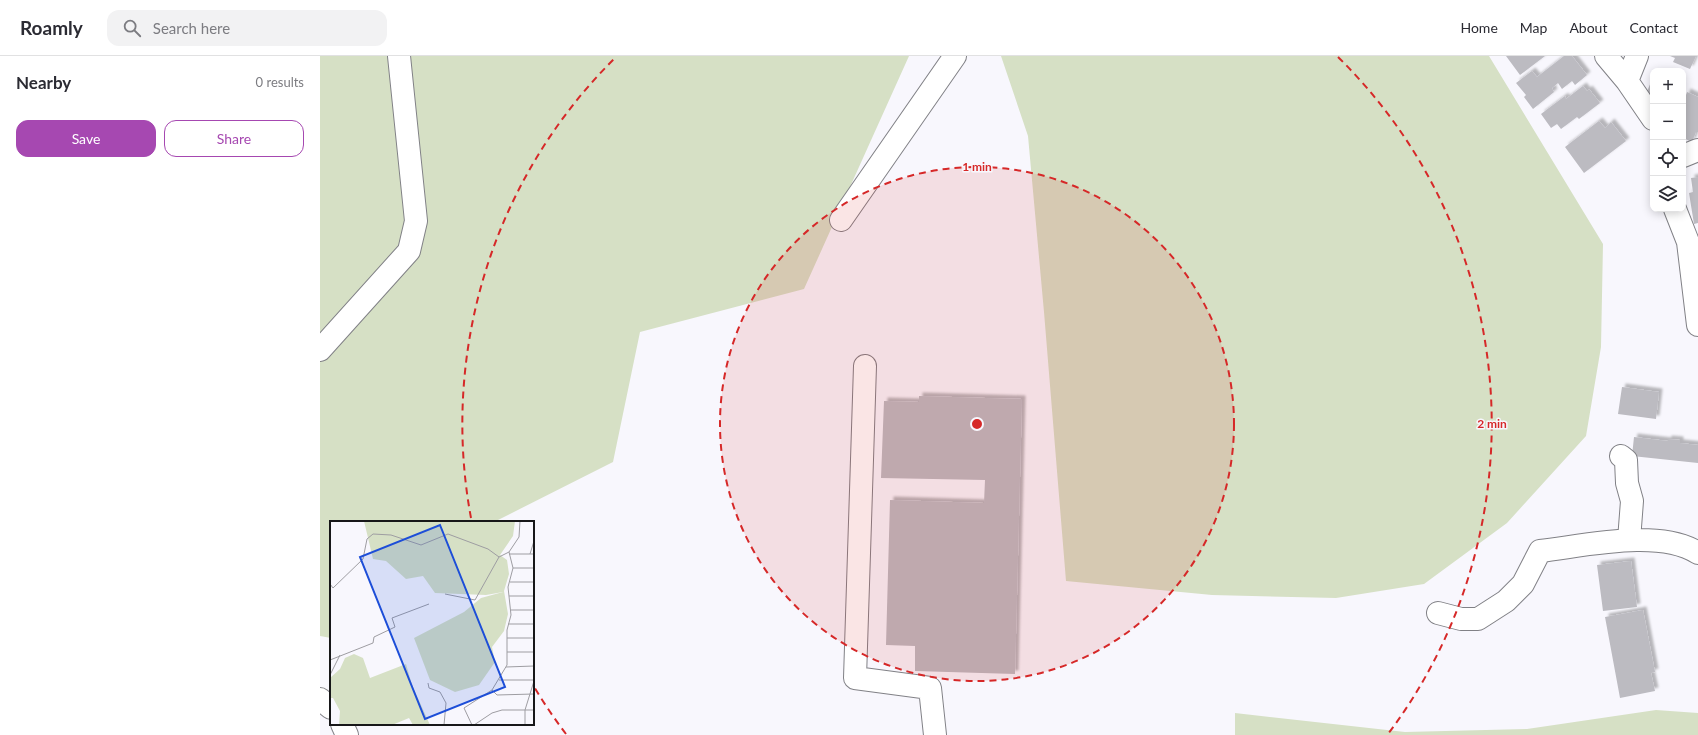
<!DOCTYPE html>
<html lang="en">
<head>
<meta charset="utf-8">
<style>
  body { margin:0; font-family:Lato,sans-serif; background:#f2f2f3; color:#2b2b33 }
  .controls { position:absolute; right:12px; top:12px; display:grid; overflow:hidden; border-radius:8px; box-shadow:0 2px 10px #0003 }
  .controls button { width:36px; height:36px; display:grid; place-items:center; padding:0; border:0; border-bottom:1px solid #e1e1e2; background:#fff; color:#2b2b33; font:20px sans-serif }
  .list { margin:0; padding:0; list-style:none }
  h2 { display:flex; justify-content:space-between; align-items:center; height:52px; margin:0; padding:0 16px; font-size:17px }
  h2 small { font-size:13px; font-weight:400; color:#7c7c81 }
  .actions { display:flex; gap:8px; padding:12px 16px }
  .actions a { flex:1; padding:9px 0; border:1px solid #a648b1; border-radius:12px; text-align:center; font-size:14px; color:#a648b1 }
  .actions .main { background:#a648b1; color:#fff }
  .icon { flex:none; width:22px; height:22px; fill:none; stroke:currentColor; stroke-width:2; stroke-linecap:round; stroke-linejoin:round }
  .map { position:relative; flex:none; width:1378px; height:679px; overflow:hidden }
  header { display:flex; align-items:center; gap:24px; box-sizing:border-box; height:56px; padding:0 20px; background:#fff; border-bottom:1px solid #e1e1e2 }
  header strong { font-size:19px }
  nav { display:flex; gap:22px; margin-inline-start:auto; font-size:14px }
  .search { width:280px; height:36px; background:#f2f2f3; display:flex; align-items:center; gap:10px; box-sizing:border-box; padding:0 14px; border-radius:12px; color:#7c7c81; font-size:15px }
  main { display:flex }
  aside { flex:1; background:#fff }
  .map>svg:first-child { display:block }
  .green { fill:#d6e0c5 }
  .building { fill:#bcbbc1; filter:url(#shadow) }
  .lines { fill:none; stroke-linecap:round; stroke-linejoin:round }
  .minor-casing { stroke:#818186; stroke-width:24 }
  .minor { stroke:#fff; stroke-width:22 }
  .ring { fill:none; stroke:#d62828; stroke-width:2; stroke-dasharray:7 5 }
  .inset-road { fill:none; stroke:#9e9da2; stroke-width:1 }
  .view { fill:#1d4ed8; fill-opacity:0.15; stroke:#1d4ed8; stroke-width:2 }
  .inset-edge { fill:none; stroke:#171719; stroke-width:2 }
  .centre { fill:#d62828; stroke:#f8f7fd; stroke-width:2 }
  .ring-label { font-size:12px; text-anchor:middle; font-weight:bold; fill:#d62828; stroke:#f8f7fd; stroke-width:3; stroke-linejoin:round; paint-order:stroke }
</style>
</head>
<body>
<header>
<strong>Roamly</strong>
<div class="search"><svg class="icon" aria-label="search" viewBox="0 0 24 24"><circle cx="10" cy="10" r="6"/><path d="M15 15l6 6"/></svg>Search here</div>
<nav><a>Home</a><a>Map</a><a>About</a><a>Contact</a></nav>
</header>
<main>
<aside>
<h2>Nearby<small>0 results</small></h2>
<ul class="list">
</ul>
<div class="actions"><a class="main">Save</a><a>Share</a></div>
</aside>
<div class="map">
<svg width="1378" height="679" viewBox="0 0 1378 679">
  <defs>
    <filter id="shadow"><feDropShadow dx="3.5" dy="-3.5" stdDeviation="1" flood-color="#0004"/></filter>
  </defs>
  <rect width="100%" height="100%" fill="#f8f7fd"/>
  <path class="green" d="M0,0h589l-105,233 -164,43 -27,130 -119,60h-163v116l-11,-2z
    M681,0h488l114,188 -2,103 -15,89 -79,87 -83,61 -88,14 -124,-3 -146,-14 -22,-269 -16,-176z
    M1336,654l42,3v22h-463v-22l170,19 122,-3z"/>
  <path class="building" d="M1186,0h39l-25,19z
    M1244,0h8l15,19 -12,10 -3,-4 -10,8 -4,-6 -6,5 2,4 -21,17 -9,-12 2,-2 -10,-12 16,-12 5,6z
    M1350,0h26l-6,13 -17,-7 2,-4z
    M1333,21v26l-7,-9z
    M1263,30l4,5 2,-2 11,14 -21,16 -2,-2 -16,12 -4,-5 -6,4 -10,-14 24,-18 1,3z
    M1367,36l11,5v35h-2l-4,10 -9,-4v-34z
    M1279,65l6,7 6,-6 15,19 -42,32 -19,-26z
    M1378,121v46l-4,1 -5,-31 4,-1 -2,-14z
    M1302,331l37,5 -3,27 -38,-5z
    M599,340l103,3 -7,275 -100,-3v-25l-29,-1 4,-145 94,3 1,-23 -104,-2 3,-77 35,1z
    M1314,381l34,4v-2l12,1v3l18,2v18l-66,-7z
    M1311,505l6,46 -34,4 -6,-46z
    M1323,554l12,62 -4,1 4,18 -35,7 -15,-81z"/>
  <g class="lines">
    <defs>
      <path id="minor" d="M1286,0l21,25 26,38
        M1307,25l10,-25
        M1363,100l15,-6
        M1355,153l13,33 10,83
        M521,164l114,-164
        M0,294l89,-99 7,-30 -17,-165
        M545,310l-10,312 75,10 5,47
        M1301,400l5,4 1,23 5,18 -3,39
        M1118,557l23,6h17l28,-18 17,-17 17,-33c44,-5 119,-23 158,2
        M0,643l11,9
        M22,668l5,11"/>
    </defs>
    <use href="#minor" class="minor-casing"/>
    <use href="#minor" class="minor"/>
  </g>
  <circle cx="657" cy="368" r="257" fill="#d62828" fill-opacity=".12"/>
  <g class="ring">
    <circle cx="657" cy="368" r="257"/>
    <path d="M246 678A515 515 0 0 1 213 629M151 462A515 515 0 0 1 296 1M1018 1A515 515 0 0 1 1068 678"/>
  </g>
  <g transform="translate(10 465)">
    <rect width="204" height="204" fill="#f8f7fd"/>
    <path d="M34,0h151l-2,15 -13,19 7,5 2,14 -5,17 4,23 -4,17 -12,16 3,15 -16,23 -24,7 -25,-12 -16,-42 50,-26 17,-14 22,-6 -17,3 -51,-2 -12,-17 -17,3 -20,-18 -13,-2zM24,133l9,4 7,20 36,-14 6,21 18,40h-17l-4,-7 -17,7h-53l1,-14 -7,-13h-3v-20l10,-9 5,-11z" fill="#d6e0c5"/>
    <path class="inset-road" d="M179,33h25M200,33l4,-13M183,47h21M180,61h24M0,63l3,4 30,-29 4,-20 6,-5 18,1 30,10 27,-11 40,15 11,8M115,73l30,6 24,-43 10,-5M179,75h25M181,89h23M178,103h26M177,117h27M177,131h27M0,139l43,-17 1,-6 21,-10 -3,-9 37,-14M176,146l28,-1M0,154l10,-20M169,159h35M98,162l1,5 11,4 6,11 -2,22M162,169l5,5 37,-1M142,204l-8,-17 28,-18 15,-25v-35l4,-15 -3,-28 5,-19 -4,-16 10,-15 1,-16M144,204l18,-12 10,-3h32M159,204h28M195,204v-15l9,-29"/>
    <path class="view" d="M110,4l65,162 -80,32 -65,-162z"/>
    <rect width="204" height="204" class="inset-edge"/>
  </g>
  <circle cx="657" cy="368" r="6" class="centre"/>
  <g class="ring-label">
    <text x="657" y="115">1 min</text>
    <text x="1172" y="372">2 min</text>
  </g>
</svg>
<div class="controls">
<button>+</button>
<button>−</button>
<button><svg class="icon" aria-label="locate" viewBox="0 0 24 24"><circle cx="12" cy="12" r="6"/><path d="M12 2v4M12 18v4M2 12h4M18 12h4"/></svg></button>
<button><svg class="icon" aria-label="layers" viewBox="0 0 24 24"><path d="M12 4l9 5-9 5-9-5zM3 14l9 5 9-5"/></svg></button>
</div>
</div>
</main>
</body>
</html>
